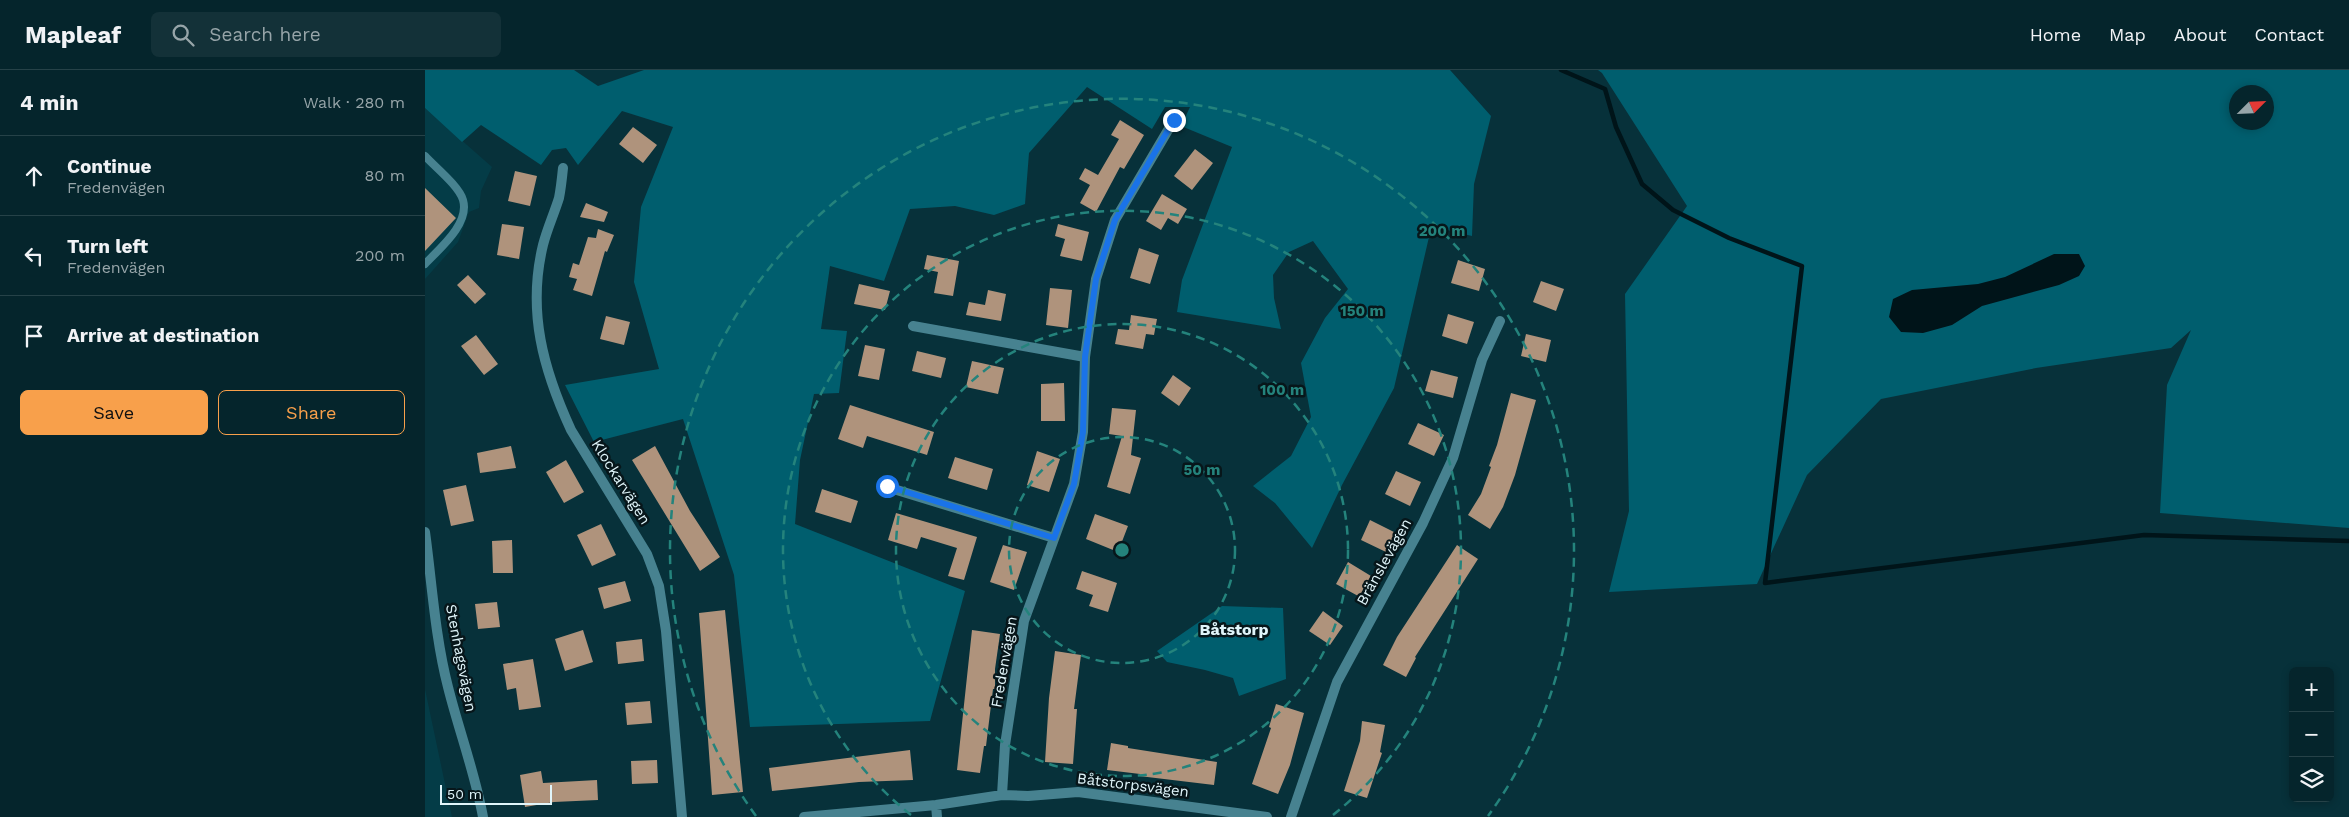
<!DOCTYPE html>
<html lang="en">
<head>
<meta charset="utf-8">
<style>
  body { margin:0; font-family:"Work Sans",sans-serif; background:#133138; color:#f1f3f6 }
  .controls { position:absolute; right:15px; bottom:15px; display:grid; overflow:hidden; border-radius:8px; box-shadow:0 2px 8px #0003 }
  .controls button { width:45px; height:45px; display:grid; place-items:center; padding:0; border:0; border-bottom:1px solid #264248; background:#05252c; color:#f1f3f6; font:25px sans-serif }
  .compass { position:absolute; left:1804px; top:15px; width:45px; height:45px; border-radius:50%; background:#05252c; box-shadow:0 2px 8px #0003; rotate:66deg }
  .scale { position:absolute; left:15px; bottom:12px; width:112px; box-sizing:border-box; padding-left:5px; border:2px solid #e0f5fa; border-top:0; font-size:14px; line-height:18px; white-space:nowrap; color:#e0f5fa; -webkit-text-stroke:4px #07161a; paint-order:stroke }
  .stop { position:absolute; width:15px; height:15px; margin:-11px; border:4px solid #1a73e8; border-radius:50%; background:#fff }
  .stop.end { background:#1a73e8; border-color:#fff; box-shadow:0 1px 5px #0008 }
  .list { margin:0; padding:0; list-style:none }
  h2 { display:flex; justify-content:space-between; align-items:center; height:65px; margin:0; padding:0 20px; font-size:21px }
  h2 small { font-size:16px; font-weight:400; color:#97a5a9 }
  .list li { display:grid; grid-template-columns:32px 1fr auto; gap:15px; align-items:center; box-sizing:border-box; height:80px; padding:0 20px; border-top:1px solid #264248 }
  .list b { display:block; font-size:19px; white-space:nowrap }
  .list p { margin:0; font-size:16px; white-space:nowrap; color:#97a5a9 }
  .list em { font-size:16px; font-style:normal; color:#97a5a9 }
  .actions { display:flex; gap:10px; padding:15px 20px }
  .actions a { flex:1; padding:11px 0; border:1px solid #f8a04b; border-radius:8px; text-align:center; font-size:18px; color:#f8a04b }
  .actions .main { background:#f8a04b; color:#111 }
  .icon { flex:none; width:28px; height:28px; fill:none; stroke:currentColor; stroke-width:2; stroke-linecap:round; stroke-linejoin:round }
  .map { position:relative; flex:none; width:1924px; height:747px; overflow:hidden }
  header { display:flex; align-items:center; gap:30px; box-sizing:border-box; height:70px; padding:0 25px; background:#05252c; border-bottom:1px solid #264248 }
  header strong { font-size:24px }
  nav { display:flex; gap:28px; margin-inline-start:auto; font-size:18px }
  .search { width:350px; height:45px; background:#133138; display:flex; align-items:center; gap:12px; box-sizing:border-box; padding:0 18px; border-radius:8px; color:#97a5a9; font-size:19px }
  main { display:flex }
  aside { flex:1; background:#05252c }
  .map>svg:first-child { display:block }
  .built { fill:#043c47 }
  .green { fill:#005e6e; fill-rule:evenodd }
  .water { fill:#001419 }
  .lines { fill:none; stroke-linecap:round; stroke-linejoin:round }
  .stream { stroke:#001419; stroke-width:4.5 }
  .building { fill:#af937c }
  .service { stroke:#478290; stroke-width:8 }
  .minor { stroke:#478290; stroke-width:10 }
  .route { stroke:#1a73e8; stroke-width:6 }
  .ring { fill:none; stroke:#24837c; stroke-width:2.5; stroke-dasharray:9 6 }
  .labels { text-anchor:middle; dominant-baseline:central; stroke-width:5; stroke-linejoin:round; paint-order:stroke }
  .street-label { font-size:15px; fill:#e0f5fa; stroke:#07161a }
  .neighbourhood-label { font-size:16px; font-weight:bold; fill:#e0f5fa; stroke:#07161a }
  .centre { fill:#24837c; stroke:#07161a; stroke-width:2.5 }
  .ring-label { font-size:15px; text-anchor:middle; font-weight:bold; fill:#24837c; stroke:#07161a; stroke-width:5; stroke-linejoin:round; paint-order:stroke }
</style>
</head>
<body>
<header>
<strong>Mapleaf</strong>
<div class="search"><svg class="icon" aria-label="search" viewBox="0 0 24 24"><circle cx="10" cy="10" r="6"/><path d="M15 15l6 6"/></svg>Search here</div>
<nav><a>Home</a><a>Map</a><a>About</a><a>Contact</a></nav>
</header>
<main>
<aside>
<h2>4 min<small>Walk · 280 m</small></h2>
<ul class="list">
<li><svg class="icon" aria-label="ahead" viewBox="0 0 24 24"><path d="M12 20V5M6 11l6-6 6 6"/></svg><div><b>Continue</b><p>Fredenvägen</p></div><em>80 m</em></li>
<li><svg class="icon" aria-label="left" viewBox="0 0 24 24"><path d="M17 20v-9H6M10 6l-5 5 5 5"/></svg><div><b>Turn left</b><p>Fredenvägen</p></div><em>200 m</em></li>
<li><svg class="icon" aria-label="arrive" viewBox="0 0 24 24"><path d="M6 21V4h12l-3 4 3 4H6"/></svg><div><b>Arrive at destination</b></div></li>
</ul>
<div class="actions"><a class="main">Save</a><a>Share</a></div>
</aside>
<div class="map">
<svg width="1924" height="747" viewBox="0 0 1924 747">
  <rect width="100%" height="100%" fill="#07313a"/>
  <path class="built" d="M0,38l67,59 -11,24 -2,17 -10,4 -11,30 -33,37z
    M0,619l27,128h-27z"/>
  <path class="green" d="M0,0h149l24,16 46,-16h806l41,46 -17,68 -2,52 -38,-9 -5,10 -35,151 -52,97 -30,63 -37,-45 -22,-17 38,-30 20,-39 -10,-54 24,-45 23,-29 -35,-48 -24,11 -16,23 1,23 7,31 -104,-17 5,-32 50,-133 -51,-21 9,-19h-25l-13,22 -65,-42 -58,66 -4,51 -31,11 -39,-9 -45,3 -26,72 -54,-15 -9,63 26,2 -8,62 -25,1 -14,66 -5,64 170,67 -35,130 -180,6 -16,-152 -51,-156 -89,23 -29,-57 94,-16 -25,-87 7,-75 32,-80 -51,-16 -44,54 -12,-17 -14,2 -11,15 -60,-40 -19,17 -37,-34z
    M1173,0h751v458l-189,-15 7,-128 24,-55 -20,18 -135,20 -155,31 -74,76 -50,109 -148,8 20,-81 -4,-217 62,-88 -85,-133zM1812,22h30v30h-30z
    M797,536l61,2 3,71 -47,17 -6,-18 -28,-8 -38,-8 -10,-11z"/>
  <path class="water" d="M1629,184h25l6,12 -6,10 -20,9 -77,21 -30,19 -29,8 -22,-1 -12,-15 4,-18 19,-9 66,-6 27,-7z"/>
  <g class="lines">
    <path class="stream" d="M1136,0l44,19 11,38 26,57 31,26 56,28 73,28 -37,317 379,-48 205,6"/>
  </g>
  <path class="building" d="M695,50l24,15 -20,34 -4,-2 -24,45 -16,-9 10,-18 -11,-6 6,-11 13,7 21,-36 -8,-4z
    M208,57l24,18 -14,18 -24,-19z
    M770,79l18,14 -21,27 -18,-14z
    M90,101l22,5 -7,30 -22,-5z
    M0,118l31,30 -31,33z
    M737,124l25,15 -9,15 -10,-6 -7,12 -15,-9z
    M161,133l22,9 -4,10 -24,-5z
    M77,154l22,3 -5,32 -22,-4z
    M633,154l31,8 -7,29 -22,-5 5,-17 -10,-3z
    M173,159l16,6 -7,17 -2,-1 -13,45 -19,-6 4,-11 -8,-2 4,-14 6,2 9,-28 8,1z
    M714,178l20,7 -9,29 -20,-6z
    M502,185l32,6 -6,35 -19,-3 4,-21 -14,-3z
    M1033,190l27,9 -6,22 -28,-8z
    M43,205l18,19 -11,10 -18,-19z
    M1116,211l23,8 -8,22 -23,-9z
    M434,214l31,7 -5,19 -31,-6z
    M625,218l22,2 -4,38 -22,-3z
    M563,220l18,4 -5,27 -35,-6 3,-13 16,3z
    M1023,244l26,8 -7,22 -25,-8z
    M706,245l26,4 -3,16 -8,-1 -3,15 -28,-5 3,-15 11,1z
    M181,246l24,6 -6,23 -24,-6z
    M1101,264l25,6 -5,22 -25,-6z
    M51,265l22,29 -14,11 -23,-29z
    M440,275l20,4 -6,31 -21,-4z
    M492,281l29,7 -5,20 -29,-7z
    M547,291l32,7 -6,26 -32,-7z
    M1006,300l27,7 -5,21 -28,-7z
    M748,305l18,13 -12,18 -18,-13z
    M639,313l1,38h-24v-37z
    M1086,323l25,7 -21,75 -12,32 -13,22 -22,-14 13,-21 10,-27 -2,-1 8,-21z
    M425,335l84,27 -7,23 -60,-19 -4,12 -25,-9z
    M687,338l24,2 -5,45 10,3 -11,36 -23,-7 15,-51 -13,-2z
    M993,353l26,12 -10,21 -26,-12z
    M86,376l5,22 -36,5 -3,-20z
    M230,376l35,65 30,46 -20,14 -68,-111z
    M612,381l23,8 -11,33 -22,-7z
    M530,387l38,12 -6,21 -39,-12z
    M141,390l18,32 -20,11 -18,-31z
    M971,401l25,11 -11,24 -25,-12z
    M41,415l8,36 -23,5 -8,-36z
    M397,419l36,12 -7,22 -36,-11z
    M471,443l81,24 -13,43 -16,-4 9,-28 -36,-11 -4,12 -29,-9z
    M670,444l33,12 -10,26 -32,-13z
    M945,450l26,13 -10,19 -25,-12z
    M176,454l15,31 -24,11 -15,-31z
    M87,470l1,33h-20l-1,-32z
    M578,475l24,7 -13,38 -24,-8z
    M1032,475l21,14 -63,98 1,1 -10,19 -23,-12 14,-28z
    M923,492l23,14 -11,21 -24,-13z
    M657,501l35,12 -9,29 -19,-6 4,-11 -17,-6z
    M200,511l6,20 -27,8 -6,-21z
    M72,532l3,25 -22,2 -3,-25z
    M300,540l18,182 -31,3 -13,-182z
    M898,541l20,15 -13,19 -21,-14z
    M158,560l10,32 -28,9 -10,-32z
    M547,560l28,4 -5,35v20h-2l-7,57h-2l-4,27 -23,-3z
    M217,569l2,22 -26,3 -2,-22z
    M630,581l26,4 -7,54h3l-4,55 -28,-2 4,-64z
    M108,589l8,48 -22,3 -3,-22 -9,2 -4,-26z
    M225,631l2,22 -25,2 -2,-22z
    M851,634l28,9 -14,52 -12,29 -26,-10 19,-56 -2,-1z
    M937,651l23,4 -5,27 2,1 -15,45 -23,-7 16,-50z
    M686,673l17,3v2l89,14 -3,23 -75,-9 1,-2 -33,-4z
    M485,680l3,30 -54,2 -87,9 -3,-23z
    M232,690l1,23 -26,1 -1,-23z
    M116,701l2,12 54,-3 1,20 -44,2 -29,5 -5,-32z"/>
  <g class="lines">
    <path class="service" d="M0,86c10,11 34,30 38,44 7,24 -24,49 -38,64"/>
    <path class="minor" d="M138,98c-1,10 -2,20 -4,30 -5,16 -12,31 -16,47 -16,66 0,124 28,185l76,124 12,32 7,45 16,186
      M488,256l172,31
      M462,417l167,51
      M0,462c7,51 10,105 23,155 11,44 27,86 35,130
      M577,725l3,-50 19,-124 50,-137 9,-52 2,-75 11,-78 19,-59 59,-100
      M511,735l1,12
      M379,747l132,-12 66,-10 26,1 50,-4 189,25
      M866,747l46,-135 86,-159 30,-65 29,-98 18,-39"/>
  </g>
  <g class="lines">
    <path class="route" d="M462,416l167,52 20,-54 9,-52 2,-75 11,-78 19,-59 59,-100"/>
  </g>
  <g class="ring">
    <circle cx="697" cy="480" r="113"/>
    <circle cx="697" cy="480" r="226"/>
    <path d="M486 745A339 339 0 1 1 908 745"/>
    <path d="M331 746A452 452 0 1 1 1063 746"/>
  </g>
  <g class="labels">
    <g class="street-label">
      <text transform="translate(196 412) rotate(58)">Klockarvägen</text>
      <text transform="translate(959 492) rotate(-61)">Bränslevägen</text>
      <text transform="translate(36 588) rotate(79)">Stenhagsvägen</text>
      <text transform="translate(579 592) rotate(-80)">Fredenvägen</text>
      <text transform="translate(708 715) rotate(7)">Båtstorpsvägen</text>
    </g>
    <g class="neighbourhood-label">
      <text x="809" y="559">Båtstorp</text>
    </g>
  </g>
  <circle cx="697" cy="480" r="8" class="centre"/>
  <g class="ring-label">
    <text x="1017" y="166">200 m</text>
    <text x="937" y="246">150 m</text>
    <text x="857" y="325">100 m</text>
    <text x="777" y="405">50 m</text>
  </g>
</svg>
<div class="controls">
<button>+</button>
<button>−</button>
<button><svg class="icon" aria-label="layers" viewBox="0 0 24 24"><path d="M12 4l9 5-9 5-9-5zM3 14l9 5 9-5"/></svg></button>
</div>
<svg class="compass" viewBox="-18 -18 36 36"><path d="M0-13l5 13h-10z" fill="#e53935"/><path d="M0 13l5-13h-10z" fill="#97a5a9"/></svg>
<div class="scale">50 m</div>
<div class="stop" style="left:462px;top:416px"></div>
<div class="stop end" style="left:749px;top:50px"></div>
</div>
</main>
</body>
</html>
